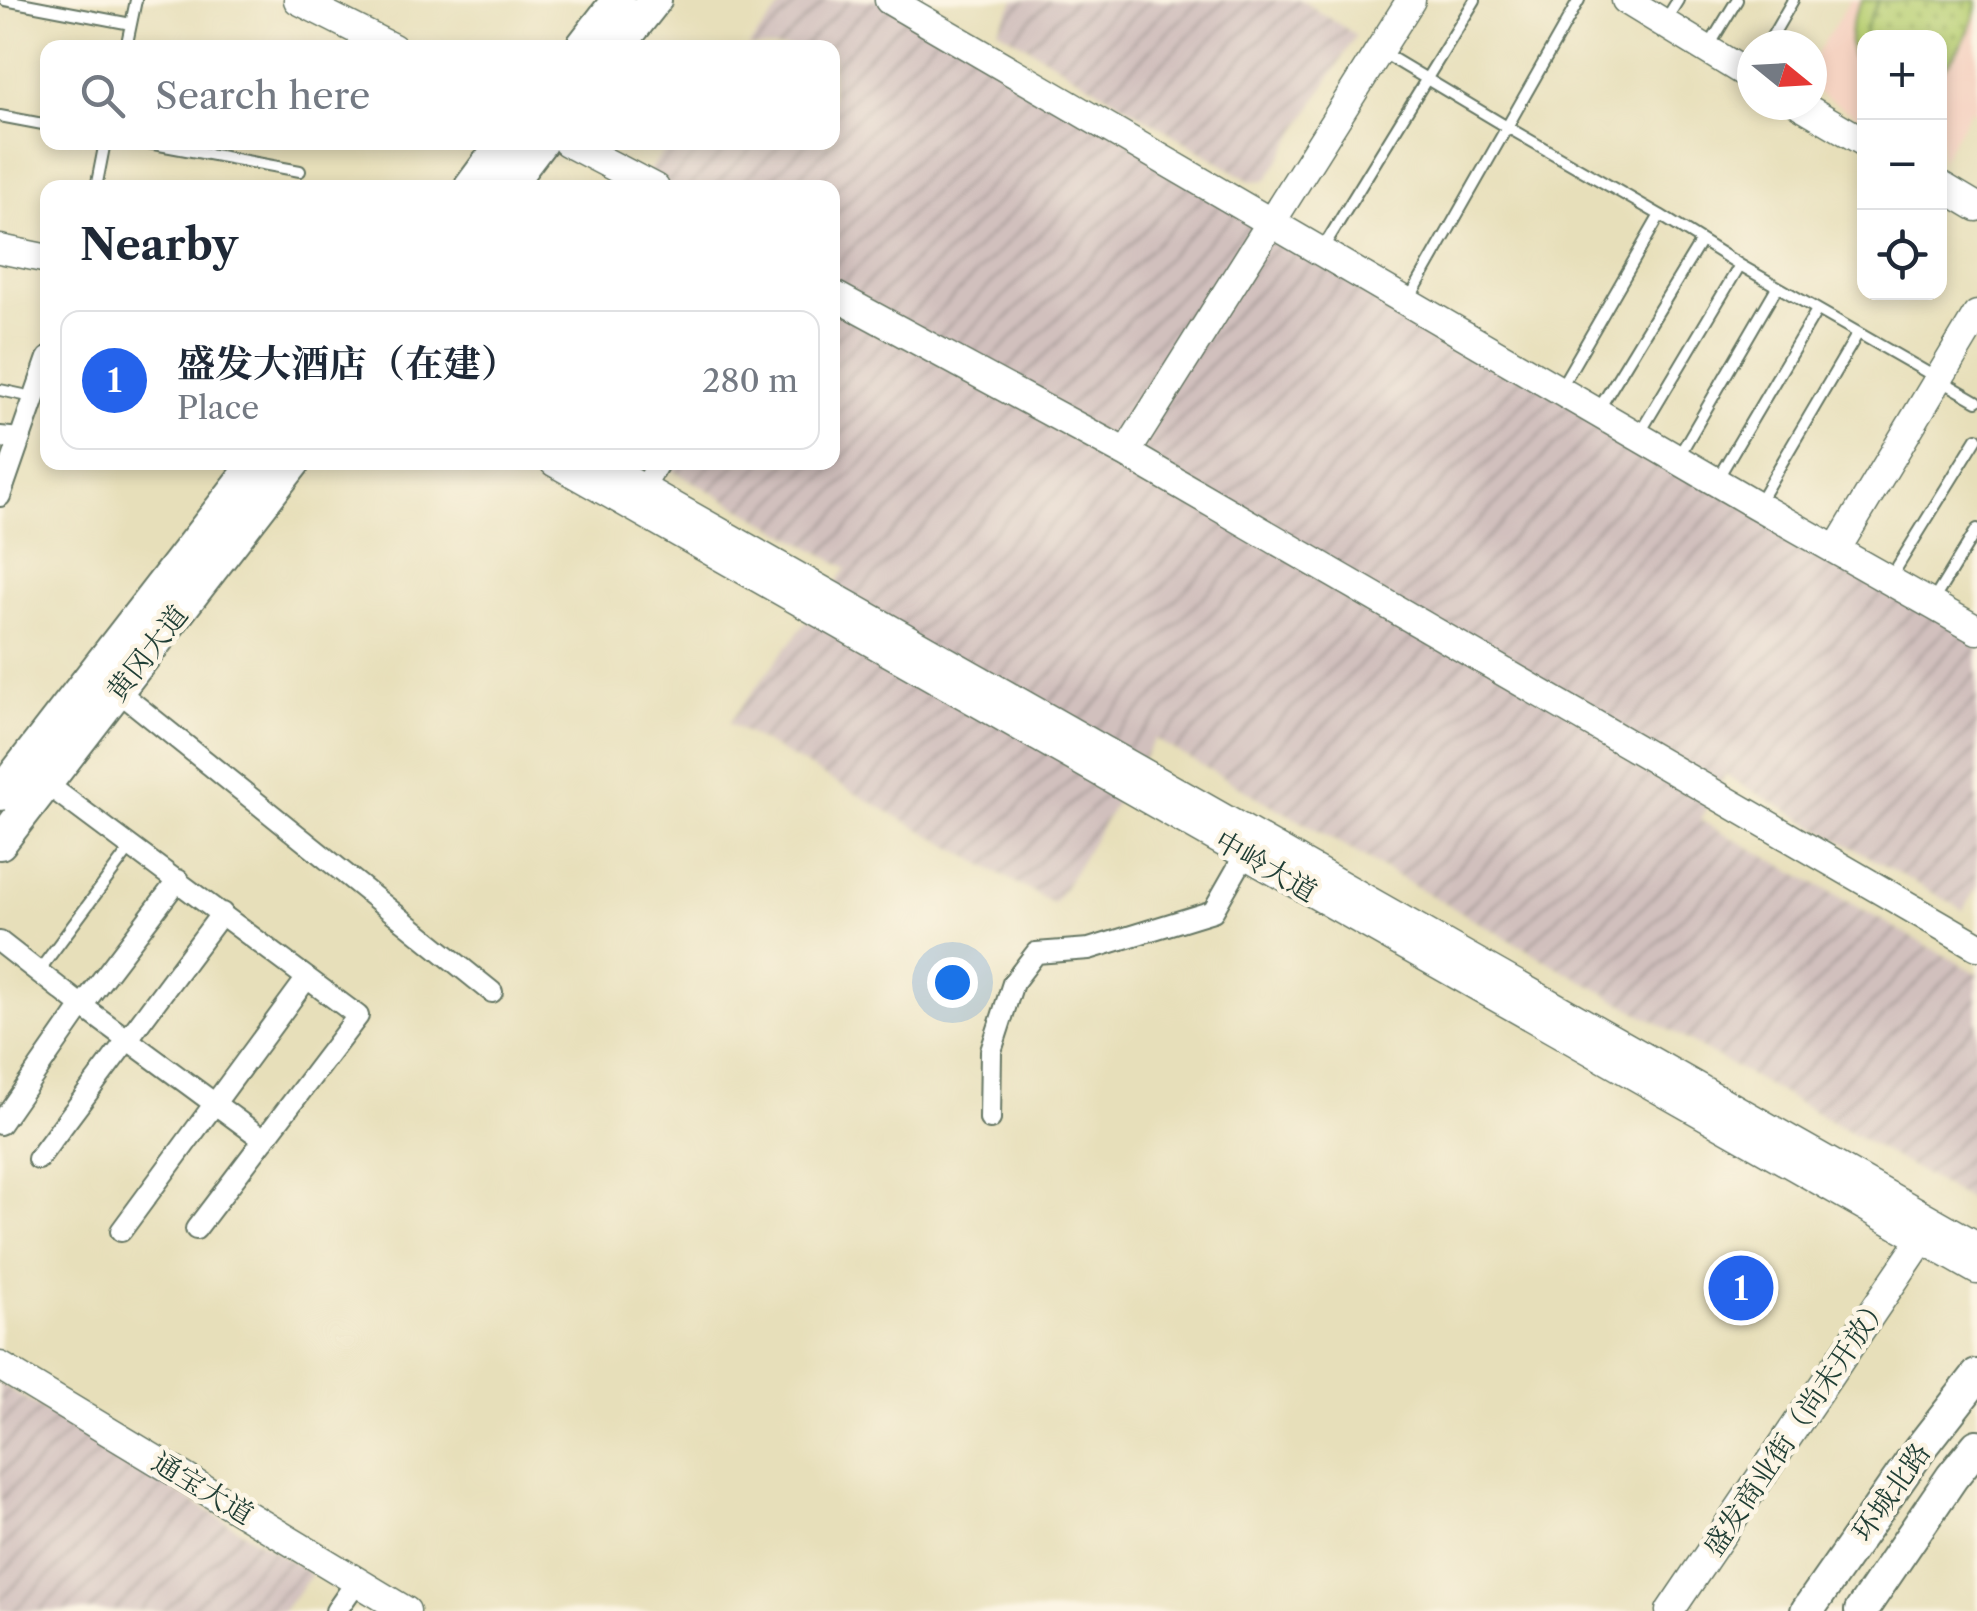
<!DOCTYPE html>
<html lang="en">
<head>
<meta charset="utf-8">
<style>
  body { margin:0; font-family:"Libre Caslon Text","Noto Serif SC",serif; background:#f2f2f3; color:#1f2937 }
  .controls { position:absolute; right:30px; top:30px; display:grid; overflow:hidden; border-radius:20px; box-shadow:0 5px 15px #0003 }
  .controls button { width:90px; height:90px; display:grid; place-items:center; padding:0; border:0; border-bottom:2px solid #e0e1e3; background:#fff; color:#1f2937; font:50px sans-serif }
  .compass { position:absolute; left:1737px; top:30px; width:90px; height:90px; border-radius:50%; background:#fff; box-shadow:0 5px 15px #0003; rotate:108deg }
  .you { position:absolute; left:952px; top:982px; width:35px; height:35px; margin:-25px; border:8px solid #fff; border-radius:50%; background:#1a73e8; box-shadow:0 0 0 15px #1a73e833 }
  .badge { display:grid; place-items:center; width:65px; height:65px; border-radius:50%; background:#2563eb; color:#fff; font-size:32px; font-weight:700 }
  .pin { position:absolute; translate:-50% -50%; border:5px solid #fff; box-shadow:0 2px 10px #0006 }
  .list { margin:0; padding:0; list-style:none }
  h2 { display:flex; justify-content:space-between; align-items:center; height:130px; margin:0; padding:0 40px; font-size:42px }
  h2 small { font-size:32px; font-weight:400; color:#747a83 }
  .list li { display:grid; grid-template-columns:65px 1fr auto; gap:30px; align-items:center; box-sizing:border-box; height:140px; margin:0 20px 20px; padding:0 20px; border:2px solid #e0e1e3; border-radius:20px }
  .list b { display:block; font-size:38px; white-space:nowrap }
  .list p { margin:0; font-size:32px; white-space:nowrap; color:#747a83 }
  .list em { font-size:32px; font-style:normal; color:#747a83 }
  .icon { flex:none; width:55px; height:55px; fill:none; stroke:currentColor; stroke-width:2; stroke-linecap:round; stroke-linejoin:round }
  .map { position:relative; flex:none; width:1977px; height:1611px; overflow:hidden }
  .search { position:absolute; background:#fff; box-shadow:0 5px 15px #0003; left:40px; top:40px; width:800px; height:110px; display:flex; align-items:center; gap:25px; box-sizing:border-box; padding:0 35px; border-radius:20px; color:#747a83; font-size:38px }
  .panel { position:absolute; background:#fff; box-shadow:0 5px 15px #0003; left:40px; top:180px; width:800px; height:290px; border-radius:20px }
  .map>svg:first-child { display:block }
  .built { fill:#f5d3c2 }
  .industrial { fill:url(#industrial-furrows) }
  .grass { fill:url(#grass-dots); stroke:#6c8654; stroke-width:2.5 }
  .garden { fill:#b9d074; stroke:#6c8654; stroke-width:2.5 }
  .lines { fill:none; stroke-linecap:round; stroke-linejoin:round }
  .lane-casing { stroke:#657663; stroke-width:14 }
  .street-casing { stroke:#657663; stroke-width:24 }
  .secondary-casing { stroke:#657663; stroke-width:31 }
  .primary-casing { stroke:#657663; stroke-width:36 }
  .lane { stroke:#fff; stroke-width:10 }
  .street { stroke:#fff; stroke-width:20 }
  .secondary { stroke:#fff; stroke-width:28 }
  .primary { stroke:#fff; stroke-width:32 }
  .labels { text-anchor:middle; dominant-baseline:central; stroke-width:9; stroke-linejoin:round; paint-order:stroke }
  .street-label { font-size:28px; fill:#1f3d34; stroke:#fcf5e5 }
</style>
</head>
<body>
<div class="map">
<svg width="1977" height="1611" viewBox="0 0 1977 1611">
  <defs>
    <pattern id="industrial-furrows" width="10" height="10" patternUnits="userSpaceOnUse" patternTransform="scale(2.5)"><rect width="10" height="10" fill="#d1c0bd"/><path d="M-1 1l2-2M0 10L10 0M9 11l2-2" fill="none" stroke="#a99d9a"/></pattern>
    <pattern id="grass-dots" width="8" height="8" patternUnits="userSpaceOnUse" patternTransform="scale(2.5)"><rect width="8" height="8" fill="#b9d074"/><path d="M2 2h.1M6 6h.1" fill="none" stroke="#96aa60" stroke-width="1.8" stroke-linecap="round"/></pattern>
  </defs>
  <rect width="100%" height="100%" fill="#fcf5e5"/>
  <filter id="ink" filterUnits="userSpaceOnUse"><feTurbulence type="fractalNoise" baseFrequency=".01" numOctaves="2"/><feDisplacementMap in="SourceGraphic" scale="20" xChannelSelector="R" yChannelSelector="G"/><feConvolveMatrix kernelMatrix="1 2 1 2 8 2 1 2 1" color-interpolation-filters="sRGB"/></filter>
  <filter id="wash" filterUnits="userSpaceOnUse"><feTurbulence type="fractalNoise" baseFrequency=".0048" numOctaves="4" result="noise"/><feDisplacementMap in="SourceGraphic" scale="40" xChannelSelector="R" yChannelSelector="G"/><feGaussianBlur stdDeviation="2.25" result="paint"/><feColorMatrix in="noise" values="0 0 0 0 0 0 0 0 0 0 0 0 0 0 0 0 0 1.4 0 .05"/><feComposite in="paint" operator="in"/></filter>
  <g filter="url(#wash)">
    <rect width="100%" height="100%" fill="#e7dfba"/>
    <path class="built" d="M1850,0h127v112l-6,-2 -31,52v-124h-76v82l-52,-30v-29z"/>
    <path class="industrial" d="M787,0h102l1088,630v257l-14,23 -238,-135 -25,45 277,153v231l-822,-465 -101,165 -325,-181 118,-155 -187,-105 172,-1v-274h-177l-13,-9 29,-36 161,-1v-94l-84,-1z
      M1015,0h286l55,35 -89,145 -17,1 -252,-152z
      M0,1383l312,191 -29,37h-283z"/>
    <path class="grass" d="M1879,0h98c0,24 -21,55 -37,72v-34h-76v7c-1,-18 6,-30 15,-45z"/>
    <path class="garden" d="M1862,0h17l-14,28 -1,50c-19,-25 -18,-51 -2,-78z"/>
  </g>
  <g filter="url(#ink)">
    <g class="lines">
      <defs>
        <path id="lane" d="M5,0l126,24
          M1579,0l-72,127 153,88 80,50 237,136
          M1665,21l13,-21
          M1767,45l26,-45
          M1709,46l28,-46
          M126,48l10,-48
          M1380,51l127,76 -99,174
          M0,116l48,9
          M143,142l157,29
          M96,188l9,-46
          M1321,251l154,-251
          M1561,387l99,-172
          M0,390l33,7
          M1597,412l104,-171
          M1638,436l102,-171
          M1677,459l100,-172
          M1716,481l101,-171
          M1757,505l101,-172
          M1891,577l86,-139
          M1933,601l44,-72
          M38,972l93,-125"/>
        <path id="street" d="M0,437l20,2
          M0,496l48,-138
          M637,499l22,-37
          M128,699l364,293
          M56,791l302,225 -162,213
          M0,942l82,64 182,134
          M990,1119l1,-68 22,-68 23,-30 53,-4 124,-38 32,-56
          M0,1124l82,-118 96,-126
          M38,1159l184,-246
          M121,1231l186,-253
          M336,1611l21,-30"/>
        <path id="secondary" d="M298,0l95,48
          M889,0l867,505 221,125
          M1626,0l126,77
          M1801,105l63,37
          M567,142l88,46
          M1940,185l37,22
          M0,249l48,10
          M832,294l294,159 851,493
          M1126,453l285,-453
          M554,462l1423,808
          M596,462l1381,784
          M1836,550l141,-235
          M0,1366l406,245
          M1670,1611l252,-372"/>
        <path id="primary" d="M581,48l37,-48
          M617,48l38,-48
          M470,188l34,-46
          M506,188l35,-46
          M0,794l257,-332
          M0,843l294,-381
          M1807,1611l113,-162 57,-73
          M1861,1611l91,-134 25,-31"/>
      </defs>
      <use href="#lane" class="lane-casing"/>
      <use href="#street" class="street-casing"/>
      <use href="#secondary" class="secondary-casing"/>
      <use href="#primary" class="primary-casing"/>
      <use href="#lane" class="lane"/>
      <use href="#street" class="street"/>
      <use href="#secondary" class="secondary"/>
      <use href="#primary" class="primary"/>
    </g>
  </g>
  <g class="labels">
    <g class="street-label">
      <text transform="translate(147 653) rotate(-52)">黄冈大道</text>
      <text transform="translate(1266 866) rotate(30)">中岭大道</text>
      <text transform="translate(1796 1425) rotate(-56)">盛发商业街（尚未开放）</text>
      <text transform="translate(203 1488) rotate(31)">通宝大道</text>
      <text transform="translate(1891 1492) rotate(-55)">环城北路</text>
    </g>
  </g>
</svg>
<div class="controls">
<button>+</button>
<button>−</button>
<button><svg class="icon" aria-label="locate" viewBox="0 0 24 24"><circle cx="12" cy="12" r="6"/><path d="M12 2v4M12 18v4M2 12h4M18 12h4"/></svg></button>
</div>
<svg class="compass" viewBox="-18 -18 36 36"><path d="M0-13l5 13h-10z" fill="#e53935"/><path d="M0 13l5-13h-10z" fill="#747a83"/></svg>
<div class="you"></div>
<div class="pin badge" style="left:1741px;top:1288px">1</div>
<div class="search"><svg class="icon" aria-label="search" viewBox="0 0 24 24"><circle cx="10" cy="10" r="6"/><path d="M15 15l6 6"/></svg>Search here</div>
<section class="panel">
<h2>Nearby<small></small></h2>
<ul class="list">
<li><span class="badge">1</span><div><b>盛发大酒店（在建）</b><p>Place</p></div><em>280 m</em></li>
</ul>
</section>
</div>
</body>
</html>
